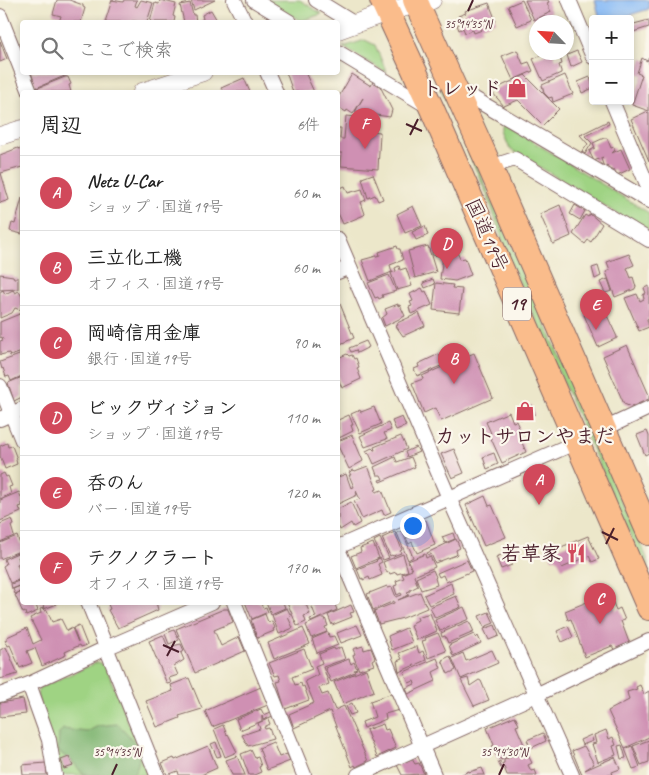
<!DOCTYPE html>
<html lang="ja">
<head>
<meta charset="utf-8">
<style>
  body { margin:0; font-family:Caveat,"Klee One",sans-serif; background:#f2f2f2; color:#222 }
  .controls { position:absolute; right:15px; top:15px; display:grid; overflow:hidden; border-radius:5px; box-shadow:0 2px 8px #0003 }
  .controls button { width:45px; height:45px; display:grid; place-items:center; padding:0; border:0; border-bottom:1px solid #e0e0e0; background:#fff; color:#222; font:25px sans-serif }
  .compass { position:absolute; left:529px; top:15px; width:45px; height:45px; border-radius:50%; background:#fff; box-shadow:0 2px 8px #0003; rotate:295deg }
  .you { position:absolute; left:412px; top:525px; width:18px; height:18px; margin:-12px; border:4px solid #fff; border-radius:50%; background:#1a73e8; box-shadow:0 0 0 8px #1a73e833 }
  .badge { display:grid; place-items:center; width:32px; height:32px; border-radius:50%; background:#d1495b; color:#fff; font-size:16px; font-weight:700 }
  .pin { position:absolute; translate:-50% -41px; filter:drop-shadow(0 1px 2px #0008) }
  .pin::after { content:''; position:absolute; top:26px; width:18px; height:15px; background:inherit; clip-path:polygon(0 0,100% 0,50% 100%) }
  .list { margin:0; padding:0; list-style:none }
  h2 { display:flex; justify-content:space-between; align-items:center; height:65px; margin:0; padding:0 20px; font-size:21px }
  h2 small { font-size:16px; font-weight:400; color:#767676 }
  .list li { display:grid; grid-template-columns:32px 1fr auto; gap:15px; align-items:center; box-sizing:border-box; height:75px; padding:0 20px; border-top:1px solid #e0e0e0 }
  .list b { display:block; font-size:19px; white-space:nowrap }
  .list p { margin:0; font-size:16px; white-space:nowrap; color:#767676 }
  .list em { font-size:16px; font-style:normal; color:#767676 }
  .icon { flex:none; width:28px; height:28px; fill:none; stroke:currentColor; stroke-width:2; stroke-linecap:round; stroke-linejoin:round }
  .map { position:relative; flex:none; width:649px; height:775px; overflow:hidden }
  .search { position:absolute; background:#fff; box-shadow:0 2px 8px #0003; left:20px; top:20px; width:320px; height:55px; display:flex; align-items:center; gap:12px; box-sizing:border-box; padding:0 18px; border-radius:5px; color:#767676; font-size:19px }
  .panel { position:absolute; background:#fff; box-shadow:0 2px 8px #0003; left:20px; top:90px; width:320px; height:515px; border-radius:5px }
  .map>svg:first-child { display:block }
  .green { fill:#9fd383; stroke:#747957 }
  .forest { fill:#7fb571; stroke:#646a4e }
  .water { fill:#89bbf6; stroke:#6a6d90 }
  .building { fill:#cf90b3 }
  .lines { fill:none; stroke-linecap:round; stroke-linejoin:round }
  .minor-casing { stroke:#836563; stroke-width:16 }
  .tertiary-casing { stroke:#836563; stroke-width:19 }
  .trunk-casing { stroke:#836563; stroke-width:26 }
  .minor { stroke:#fff; stroke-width:14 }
  .tertiary { stroke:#fff; stroke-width:18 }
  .trunk { stroke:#fabc8b; stroke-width:24 }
  .ticks { fill:none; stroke:#4a1f2b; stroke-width:2 }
  .labels { text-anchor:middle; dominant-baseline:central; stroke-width:4.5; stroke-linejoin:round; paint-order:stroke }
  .shield { fill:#fbf7ec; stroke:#7f6065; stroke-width:1 }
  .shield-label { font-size:19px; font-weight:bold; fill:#4a1f2b }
  .poi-label { font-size:20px; font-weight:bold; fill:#4a1f2b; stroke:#fbf7ec; text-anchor:end }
  .street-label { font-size:20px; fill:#4a1f2b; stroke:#fbf7ec }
  .ticks-label { font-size:12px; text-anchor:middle; fill:#4a1f2b; stroke:#fbf7ec; stroke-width:4.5; stroke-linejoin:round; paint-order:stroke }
</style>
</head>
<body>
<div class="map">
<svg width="649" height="775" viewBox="0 0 649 775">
  <rect width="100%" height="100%" fill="#fbf7ec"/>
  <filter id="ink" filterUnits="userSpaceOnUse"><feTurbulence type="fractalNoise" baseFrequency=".02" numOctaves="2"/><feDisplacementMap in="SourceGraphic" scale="10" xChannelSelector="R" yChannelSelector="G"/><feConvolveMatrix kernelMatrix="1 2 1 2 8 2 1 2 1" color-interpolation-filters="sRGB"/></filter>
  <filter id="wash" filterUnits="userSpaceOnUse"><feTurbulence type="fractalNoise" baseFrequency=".0096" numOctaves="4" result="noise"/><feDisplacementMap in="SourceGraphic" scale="20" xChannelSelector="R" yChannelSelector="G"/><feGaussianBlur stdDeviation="1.12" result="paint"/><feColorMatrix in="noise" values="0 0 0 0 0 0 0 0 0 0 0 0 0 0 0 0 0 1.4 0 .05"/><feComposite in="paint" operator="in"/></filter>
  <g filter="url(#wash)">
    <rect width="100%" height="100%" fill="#ece7ca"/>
    <path class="green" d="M265,0h35l22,14 -21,7z
      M365,40l10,5 12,28 -44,-26z
      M426,48l223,515v15l-141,-321 -20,-60 -65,-148z
      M503,123l146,90v20l-139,-84 -7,-16z
      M98,662l7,3 45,110h-90l-23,-80 2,-7z"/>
    <path class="forest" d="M117,724c15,12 31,33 15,51h-42l-8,-2 -8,-10 -16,-12 1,-17 4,-5 24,3 11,-6z"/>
    <path class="water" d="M595,0h54v9l-32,10h-17z"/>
    <g id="blocks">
      <path class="building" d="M57,0h12l14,5v2l2,1 -4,14h-22l2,-6 -8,-2z
        M112,0l11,2 1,-2h13l-2,6 2,1 4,-7 12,3 -6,19 -15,-1v1h-27z
        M160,0l16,4 -3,12 2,1 -1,5h-24l5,-19 4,1z
        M191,0h24l-21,10z
        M522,0l9,20 -14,6 -9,-20z
        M525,0h23l1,2 -2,1 4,9 -17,8z
        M190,3l3,12h2l1,7h-12l-4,-17z
        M489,3l7,18 -15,6 1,3 -8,3 -1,-3 -8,3 -2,-5 -4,2 -2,-5 4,-2 -3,-7 8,-3 -1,-2z
        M211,10l7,12h-18v-1l3,-2 -1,-4z
        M649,20v7l-19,6v-8z
        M0,41l7,18 -7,3z
        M517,50l6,14 6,-2 4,9 -20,9 -11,-24z
        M577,51l5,11 -11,5 -4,-12z
        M549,52h4l3,7 4,-2 2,7 -3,1 2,6v2l-18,8 -10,-22z
        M649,57v54l-17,-6 10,-30 -5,-2 5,-15 5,3z
        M31,72h35l1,3 -31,13z
        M286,72h19l9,20h-21z
        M352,74l19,12 2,-4 7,4 12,24 -2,7 -35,-5 8,-14 -10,16 -6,-4 -1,2 -8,-5v-9z
        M525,75l34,34 -16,16 -25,-25 -14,6 -13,-15z
        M565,75l8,19 -20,8 -1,-5 -3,1 -5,-5 -2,-8z
        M65,77h3l3,7 -2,1 2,7h-31l-2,-4z
        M590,77l3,11 -11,5 -4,-11z
        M244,78l6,14h-27l-2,-4z
        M646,112l3,1v48l-18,-42z
        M346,116l26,2v2l4,1v7l-5,-1 -1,4 10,1v2l-2,35 -37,-3 1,-13h-4v-25h3l-1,11h4z
        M608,121l1,3 -24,12 7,7 -7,11 -3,-2 6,-8 -8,-9z
        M604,138h3l4,10 3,-1 1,3 -3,3 9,-4 9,20 -13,6 -3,-6 -4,2 -3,-6 -3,2 -3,-8 2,-2 -9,4 -5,-10 6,-3 -2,-5z
        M18,148l1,1 3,-1v19l-21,6 8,27 -9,3v-48z
        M373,174l10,25 -5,2 -3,-6 -7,3 -6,-20z
        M345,186l3,7 14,-4 4,11 -5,2 4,12 -1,1 -21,9 -5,-11v-24z
        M22,198v36l-12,-3 2,-8 3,1z
        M560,205l11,31 -18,8 -13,-30z
        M575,205l10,6 -5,9 -10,-6z
        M413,206l9,20 -17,7 -8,-19z
        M590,214l12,10 -11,18 -3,-2 -3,4 -12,-10 12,-19 3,2z
        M425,226l3,9 -12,5 -4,-8z
        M457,234l4,8 -7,3 6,14 5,-1 6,17 -16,6 -15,-2 3,-23 -11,-1 1,-11 12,1v-6z
        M397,246l1,3h2l3,11 -13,5 2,7 -22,9 -8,-21 18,-5 -1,-3z
        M428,246l8,26 -21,6 -7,-27z
        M629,254l5,11 -7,3 4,10 2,-1 3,10 -1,1v1l-20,8 -9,-25 4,-2 -3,-8z
        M399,266l1,4 6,-2 6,18 -15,4 -6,-17 5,-2 -1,-3z
        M598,266l3,10 -6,3 -3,-11z
        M0,274l13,2 1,2h4v11l-18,1z
        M389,275l7,16 -14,4 1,2 -4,2 -1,-2 -3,1 -7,-15z
        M433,279l2,5 -10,4 -2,-5z
        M608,279l4,12 -7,2 -5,-11z
        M436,283l17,2 -1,3 10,1 -3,24 -26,-3z
        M649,286v32l-2,1 2,8 -10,4 -14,-33 12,-4 3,7 4,-2 -1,-4 3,-2 -2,-5z
        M422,288l2,4 2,-1 6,14 -21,9 -2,-7 3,-1 -2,-4 3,-1 -3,-7z
        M3,290l2,4 8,-4 2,3 4,-2 3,6v7l-2,6 -5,-2 -3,5 -12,5v-26z
        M338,299l16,39 -16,7z
        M398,304v2l2,-1 5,11 -20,10 -3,-8 5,-4 -2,-5z
        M603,307l14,30v1l-19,9 -14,-32z
        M22,313v39l-12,4 -1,-3 -9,2v-14l3,-1 -1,-3 -2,1v-16z
        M419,313l6,13 -22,10 -7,-10 2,-1 -1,-2z
        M366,341l3,6 -12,6 -1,-3 -5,2 -2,-4z
        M627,345l22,50v4l-18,8 -7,-3 -21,-48z
        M474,353l19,45 -52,23 -6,-13 -11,5 -12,-30 11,-4 -1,-3z
        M22,354v22l-11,5 -2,-5 -3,1 -3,-9 -1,1 -2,-7z
        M347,354l2,2 3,-1 2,4 2,-1 3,9 -2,1 4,11 -19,9 -4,-10v-20z
        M439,354l4,11 -26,11 -3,-7 5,-2 -1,-3z
        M22,377v20l-8,4 -6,-18z
        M531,405l4,9 -14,6 -4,-9z
        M374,407l7,17 -21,9 -9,-19 9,-4 1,2z
        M509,412l4,10 3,-1 4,9 -3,1 9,21 -24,11 -13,-29 2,-1 -5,-11z
        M349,415l4,10h-2l2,6 -14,7 -1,-18z
        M402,417l4,9 -10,4 -4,-9z
        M388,423l3,7 -7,3 3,6 -22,8 -5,-11z
        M647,431l2,5v17l-4,2 -8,-20z
        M352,435l11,26 -14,8 -11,-23v-5z
        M401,436l6,13 -33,15 -5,-11 -1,1 -2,-3 6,-3 2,2h1l-1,-3z
        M7,443l1,4 4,-1 5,13 -1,1 1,4 -12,5 -5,-13v-10z
        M416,447l3,5 -12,5 -2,-5z
        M454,449l10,24 -12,5 -11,-24z
        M494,453l4,11 -11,5 -4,-12z
        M395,457l2,5 14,-5 4,10 -35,15 -1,-2 4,-1 -2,-4h-4l-3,-8z
        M368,466l9,23 -2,1 1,2 6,-2 9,22 -7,3 -2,-5 -20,9 -8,-18 6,-2 -4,-8 1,4 -19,9v-27l8,-3 5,14 3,-1 -5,-12h2l-2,-3 5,-2 1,1z
        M4,473l2,4 2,-1 4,10 -3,1 2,7 -11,5v-24z
        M19,492l3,8v6l-3,1 2,5 -21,9v-21z
        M485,496l4,10 3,-1 14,32 -22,9 -18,-41z
        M351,502l9,21 -7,4 -2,-4 -11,7 -2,-5v-16z
        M12,519l2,6 -3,1 3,10 -14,6v-18z
        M426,520l9,25 -18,8 -5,-11 -3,2 -3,-6 4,-1 -4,-8z
        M402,531l11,26 -5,3 -11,-27z
        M395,532l7,18 -2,1 1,2 -8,3 -1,-1 -2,1 -8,-18z
        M453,533l2,6 -10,4 -3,-6z
        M17,536l3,8 2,-1v7l-22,9v-16z
        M588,536l11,23 -7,3 -3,-6 -27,12 -6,-11 -4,2 -2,-5 5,-2 -1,-2z
        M380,538l9,20 -6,2 -9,-19z
        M456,539l4,9 -4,2 1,4 -1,1 -21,8 -4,-9 -3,1 -1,-2z
        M373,543l6,15 -23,10 -5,-12 10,-4 -1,-4z
        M22,551v10l-2,-5 -2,1 2,6 -3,1 4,11 -1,1 1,3 -11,4 -7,-17 3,-2 -2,-5z
        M506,553l6,12 -11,4 -5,-12z
        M403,554l5,17 -11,3 -1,-2 -6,2 -1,-2 -2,1 -4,-11z
        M425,554l1,4 4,-2 5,11 -21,9 4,10 -8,4v1l-3,1 2,3 -11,5 22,-8 7,16 -24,10 -24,6 -5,-13 20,-8v-2l-21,9 -6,-16 20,-8 1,2 4,-1 4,10 6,-2 -1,-2 -4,2 -3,-9 3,-1 -1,-4 8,-3 -2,-4 10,-4 -4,-9z
        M380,558l2,4 -4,2 4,11 -12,5 -1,-3 -6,3v-2l-2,1 -4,-10 20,-8 -1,-1z
        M467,560l5,11 -26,11 -3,-7 -4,2 -2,-4z
        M433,570l3,7 -1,1 2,7 -16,5 -5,-12z
        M21,580l1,11 -7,3 -2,-5 7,-3 -8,3 -1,-5z
        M451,583l3,11 -25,11 -5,-10z
        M22,592v10h13l3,9 -12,5 -1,-4 -2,1 -8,-18z
        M609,593l7,17 4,-2 5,12 -4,1 9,24 -15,6 -3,-5 -27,11 -14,-38 -3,1 -3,-9z
        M456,596l5,11 -26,11 -5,-11z
        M39,602h17l1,2 -13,5 -1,-5 -3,1z
        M107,602h49l2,8 -40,18 -10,-18 2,-1z
        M245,602h15l3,6 3,-1 2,5 -16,7z
        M266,602h17l2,6 -14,6z
        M287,602h18l5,12 -6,2 2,6 -9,4z
        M310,602h24l3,8 -26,12 -1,-3 6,-2z
        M351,605l3,7 -4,1 2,4 -20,8 -4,-10z
        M464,607l5,12 -29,12 -5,-11z
        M44,608l1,3 2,-1 5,12 9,-3 6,12 5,-3 6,14 -5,-14 6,-3 8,20 -6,2 -1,-2 -15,7 1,3 -24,11 -7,-18 -8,3 5,12 -12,5 -10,-23 -2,1 -3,-6 2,-1v-2l20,-9 6,16 8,-4 -11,-22 11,-5 -1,-4z
        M287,608l4,8 -3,1 5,11 -14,6 -7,-19z
        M224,609h4l5,13 -19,8 7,16 18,-9 6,14 -50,22 -19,-44z
        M489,612l5,11 -10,4 -5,-11z
        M430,613l7,18 -20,9 -6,-14 2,-1 -1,-2 6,-3 -1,-3z
        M265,614l3,8 4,-1 3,7 -2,1 1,2 -17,7 -6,-18z
        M321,618h4l3,8 -3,1 2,5 -16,6 -5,-13z
        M469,621l5,11 -26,11 -3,-7 -3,1 -1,-4z
        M357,625l5,10 -21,8 -4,-10z
        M495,625l4,11 -10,4 -5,-11z
        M568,626l5,11 -11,5 -5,-11z
        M303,628l7,16 -36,15 -6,-16z
        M406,628l6,14 -20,8 -4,-14z
        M174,630l5,10 -10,4 -4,-10z
        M328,632l1,5 5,-1 4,9 -21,8 -5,-14z
        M438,633l8,18 -18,7 -6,-17 4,-1 -1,-2z
        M474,634l2,4 2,-2 3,7 -28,13 -4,-11z
        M163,635l5,12 13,-3 3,7 -3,2 3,7 -10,6 4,9 -9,3 2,5 -4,1 -18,-43z
        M363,646l1,4 7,-2 4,10 -3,2 2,5 -15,5 -6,-15 2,-1 -2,-5z
        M6,647l12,27 -18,5v-29z
        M341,647l4,12 -22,8 6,17 -10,4 3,7 6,-2 7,17 9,-4 24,55 -12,6 -1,-2 -3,2 -22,-56 -36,17 -5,-14 25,-11 -9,-22 12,-6h1l-3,-9 7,-3 -3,-9 15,-6 1,2z
        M414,647h3l2,6 4,-2 3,9 -27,12 -2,-11 5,-2 -3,-6z
        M304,649l8,20 -20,8 3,8 6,-2 1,4 2,-1 5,14 -24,9 -8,-27 4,-1 -2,-6 -4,1 -6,-13z
        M492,650l6,13 -37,16 -9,-21 11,-5 3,8z
        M450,656l6,14 -8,4 -6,-14z
        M437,658l4,10 -8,4 3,9 -28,13 -2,-6 9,-4 -1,-3 -5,2 -5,-11z
        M349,659l2,5 3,-2 3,7 -3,1 1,2 -24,10 -6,-14z
        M366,669l8,22 -31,13 -9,-22z
        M189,678l13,31 -23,7 1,2 -23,9 -11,-26 27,-10 -2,-6z
        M468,678l2,8 9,-6 2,1 8,19 -15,6 -13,-26z
        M640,685l4,9 5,-3v46l-24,11 -17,-37 21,-11 -2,-8 10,-3 -1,-2z
        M261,687l7,18 -56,22 -7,-16z
        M390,694l2,1 7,15 -14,4 1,5 -22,9 -2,-6 13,-5 -5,-16z
        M23,699l3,15 -26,3v-14z
        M352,703l4,10 -6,2 -4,-9z
        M261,709l3,6 7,-3 2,4 -10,4 -1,-4v5l-22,9 -4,-11z
        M515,716l4,9 -3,1 10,23 -25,11 -1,-2 -2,1 -6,-13 2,-1 -7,-17z
        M268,719l2,5 -6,3 1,2 4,-1 4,11 -25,7 -6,-11 18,-6 -2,-6z
        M383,724l2,6 3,-1 8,19 -19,9 -11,-27z
        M223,725l4,10 1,-1 9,18 -12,5 -11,-28z
        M606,730l3,9 4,-2 3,8 -3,1 3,9 -18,7 -6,-18 4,-1 -2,-8z
        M543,733l3,8 -15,7 -4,-8z
        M591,735l2,6 -11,4 -2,-5z
        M649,740v22l-8,3 -8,-19z
        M216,742l5,14 -4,1 -6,-13z
        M273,742l6,15 8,-3 3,7 -23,9 -8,-22z
        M622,745l4,13 -5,1 -3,-13z
        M208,746l9,22 -16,7h-22l-1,-4 -11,4 -5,-12 12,-5 1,2z
        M584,746l10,18 -9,6 30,-13 5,12 -8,3 1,3h-31l-10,-24z
        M632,746l8,21 -7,2 -8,-20z
        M251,750l4,8 3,-1 3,9 -2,1 2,5 -7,3h-5l-8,-21z
        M526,751l6,12 -4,2 3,6 4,-1 2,5h-30l-3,-8 -3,1 -3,-6 2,-1 1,3 3,-1v-3z
        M237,756l8,19h-13l-6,-15z
        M69,757l4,9 -9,3 -3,-9z
        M412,759l3,5 4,-1 5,11 -22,1 -5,-10z
        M46,763l1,12h-24l-1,-10z
        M482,768l3,7h-25l9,-4v1z"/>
    </g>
  </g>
  <g filter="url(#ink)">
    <use href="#blocks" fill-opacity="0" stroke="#836563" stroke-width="1"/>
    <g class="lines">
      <defs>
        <path id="minor" d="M234,0l11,22
          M254,0l36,22
          M316,0l39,24
          M569,0l24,57
          M0,16l30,76
          M338,52l91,55
          M267,72l9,20
          M456,88l193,113
          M612,101l37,88
          M490,167l25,-8 134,81
          M338,239l111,259 123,277
          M338,272l11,-5
          M0,386l22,54
          M0,419l22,-10
          M604,429l45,-21
          M338,547l239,-105
          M338,549l96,226
          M88,602l69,173
          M234,602l70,173
          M29,684l20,56 6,35
          M0,695l29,-11 77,-36 106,-46
          M358,775l178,-80 113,-54"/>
        <path id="tertiary" d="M338,30l49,-18 45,-12
          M142,92l61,-20
          M0,136l22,-7"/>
        <path id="trunk" d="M382,0l50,109 217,499
          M415,0l75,167 159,366"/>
      </defs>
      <use href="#minor" class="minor-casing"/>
      <use href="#tertiary" class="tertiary-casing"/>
      <use href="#trunk" class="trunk-casing"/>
      <use href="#minor" class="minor"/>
      <use href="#tertiary" class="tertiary"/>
      <use href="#trunk" class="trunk"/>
    </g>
  </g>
  <path class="ticks" d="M468,11l5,-11M406,124l16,7M410,135l8,-16M602,532l16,8M606,544l8,-16M163,645l16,7M167,656l8,-15M112,775l5,-11M499,775l5,-11"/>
  <defs>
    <symbol id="shop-bare" viewBox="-9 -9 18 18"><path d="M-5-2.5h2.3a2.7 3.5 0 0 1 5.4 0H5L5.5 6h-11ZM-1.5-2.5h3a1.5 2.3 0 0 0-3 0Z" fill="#d1495b" stroke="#fbf7ec" stroke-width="2.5" paint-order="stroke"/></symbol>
    <symbol id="restaurant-bare" viewBox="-9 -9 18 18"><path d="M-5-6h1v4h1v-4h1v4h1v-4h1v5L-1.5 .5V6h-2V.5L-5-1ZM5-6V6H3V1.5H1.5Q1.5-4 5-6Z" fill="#d1495b" stroke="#fbf7ec" stroke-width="2.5" paint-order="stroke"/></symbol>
  </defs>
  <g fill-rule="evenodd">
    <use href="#shop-bare" x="503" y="74" width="28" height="28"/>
    <use href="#shop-bare" x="511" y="397" width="28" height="28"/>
    <use href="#restaurant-bare" x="562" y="539" width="28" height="28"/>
  </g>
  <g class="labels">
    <rect class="shield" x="503" y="287.5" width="28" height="33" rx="4"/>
    <g class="shield-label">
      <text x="517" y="304">19</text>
    </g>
    <g class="poi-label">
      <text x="502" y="88">トレッド</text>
      <text x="525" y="436" text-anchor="middle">カットサロンやまだ</text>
      <text x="561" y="553">若草家</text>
    </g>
    <g class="street-label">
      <text transform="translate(487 235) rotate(66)">国道19号</text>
    </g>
  </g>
  <g class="ticks-label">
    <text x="468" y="28">35°14'35"N</text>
    <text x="117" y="756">35°14'35"N</text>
    <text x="504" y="756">35°14'30"N</text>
  </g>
</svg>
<div class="controls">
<button>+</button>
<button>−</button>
</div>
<svg class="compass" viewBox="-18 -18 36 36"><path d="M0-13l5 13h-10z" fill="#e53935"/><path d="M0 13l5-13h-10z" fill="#767676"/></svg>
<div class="you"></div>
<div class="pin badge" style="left:539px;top:505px">A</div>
<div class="pin badge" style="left:454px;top:384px">B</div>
<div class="pin badge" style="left:600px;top:624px">C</div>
<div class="pin badge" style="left:447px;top:269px">D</div>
<div class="pin badge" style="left:596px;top:330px">E</div>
<div class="pin badge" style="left:365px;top:149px">F</div>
<div class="search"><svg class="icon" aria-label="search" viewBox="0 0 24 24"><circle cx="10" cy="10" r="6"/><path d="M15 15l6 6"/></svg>ここで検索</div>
<section class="panel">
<h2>周辺<small>6件</small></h2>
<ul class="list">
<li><span class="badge">A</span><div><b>Netz U-Car</b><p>ショップ · 国道19号</p></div><em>60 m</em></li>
<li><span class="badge">B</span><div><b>三立化工機</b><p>オフィス · 国道19号</p></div><em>60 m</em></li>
<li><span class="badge">C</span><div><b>岡崎信用金庫</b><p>銀行 · 国道19号</p></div><em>90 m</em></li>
<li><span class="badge">D</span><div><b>ビックヴィジョン</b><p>ショップ · 国道19号</p></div><em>110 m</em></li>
<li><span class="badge">E</span><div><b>呑のん</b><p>バー · 国道19号</p></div><em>120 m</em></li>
<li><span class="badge">F</span><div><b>テクノクラート</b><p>オフィス · 国道19号</p></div><em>170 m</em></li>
</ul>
</section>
</div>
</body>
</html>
